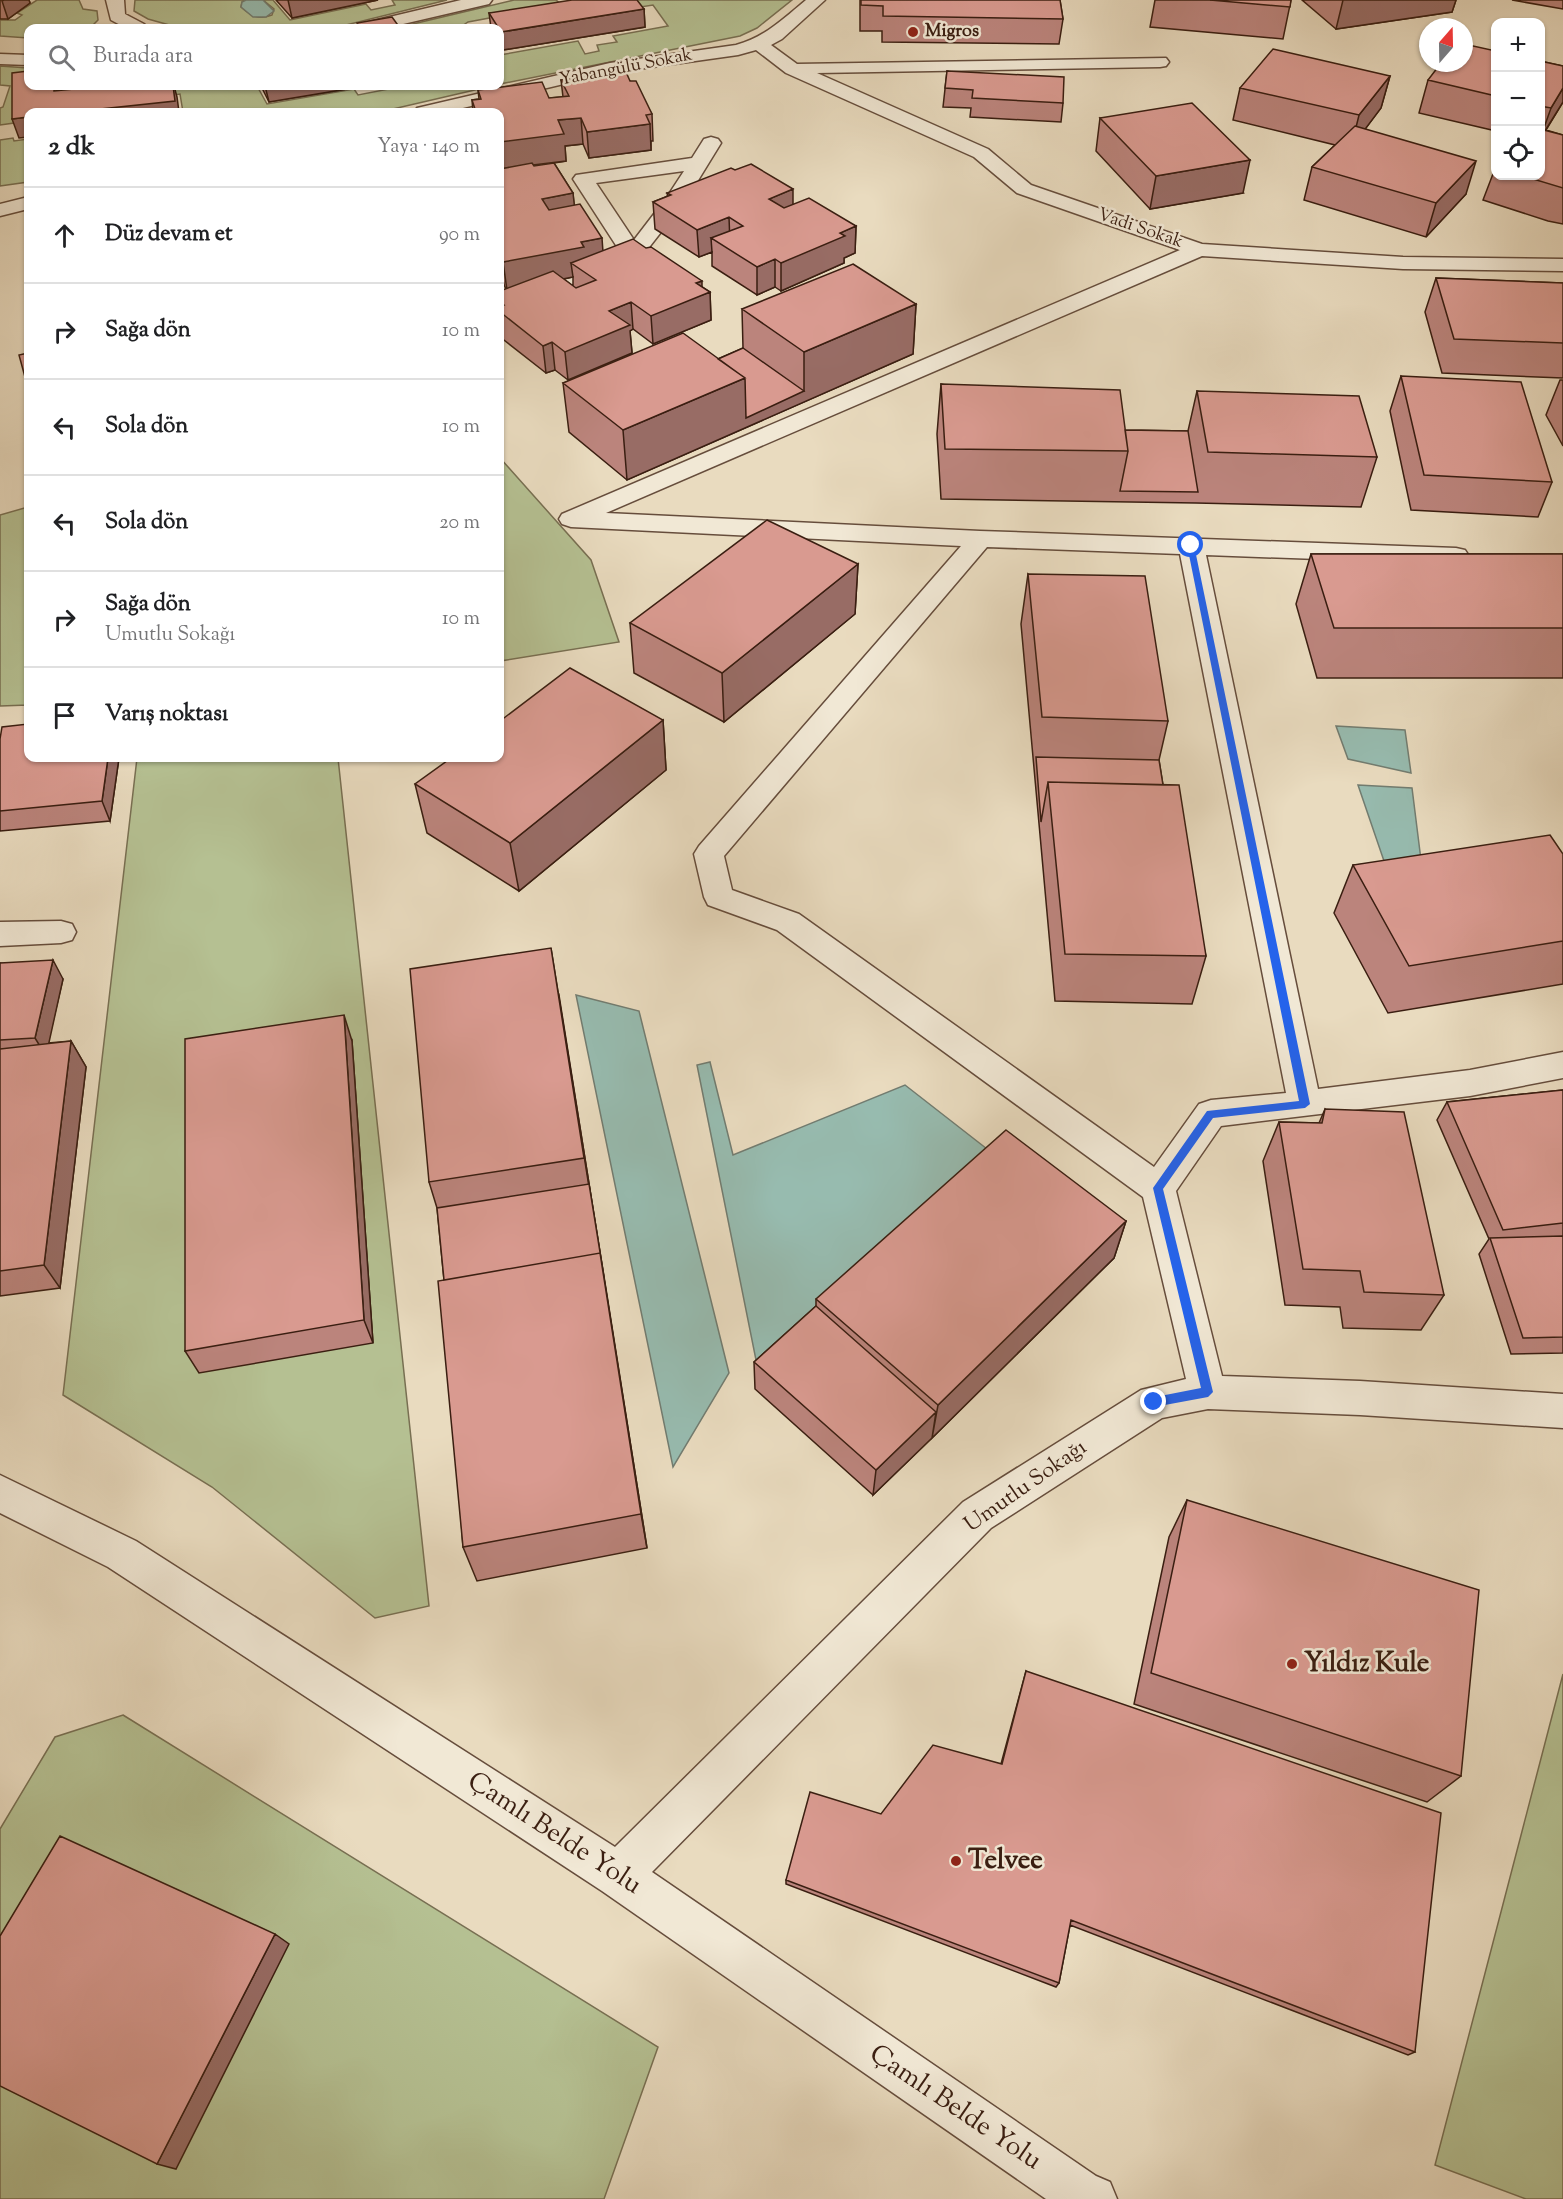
<!DOCTYPE html>
<html lang="tr">
<head>
<meta charset="utf-8">
<style>
  body { margin:0; font-family:"Sorts Mill Goudy",serif; background:#f2f2f2; color:#202124 }
  .controls { position:absolute; right:18px; top:18px; display:grid; overflow:hidden; border-radius:12px; box-shadow:0 2px 4px #0004 }
  .controls button { width:54px; height:54px; display:grid; place-items:center; padding:0; border:0; border-bottom:2px solid #e0e0e0; background:#fff; color:#202124; font:30px sans-serif }
  .compass { position:absolute; left:1419px; top:18px; width:54px; height:54px; border-radius:50%; background:#fff; box-shadow:0 2px 4px #0004; rotate:20deg }
  .stop { position:absolute; width:18px; height:18px; margin:-14px; border:4px solid #2563eb; border-radius:50%; background:#fff }
  .stop.end { background:#2563eb; border-color:#fff; box-shadow:0 2px 6px #0008 }
  .list { margin:0; padding:0; list-style:none }
  h2 { display:flex; justify-content:space-between; align-items:center; height:78px; margin:0; padding:0 24px; font-size:26px }
  h2 small { font-size:20px; font-weight:400; color:#757577 }
  .list li { display:grid; grid-template-columns:39px 1fr auto; gap:18px; align-items:center; box-sizing:border-box; height:96px; padding:0 24px; border-top:2px solid #e0e0e0 }
  .list b { display:block; font-size:22px; white-space:nowrap }
  .list p { margin:0; font-size:20px; white-space:nowrap; color:#757577 }
  .list em { font-size:20px; font-style:normal; color:#757577 }
  .icon { flex:none; width:33px; height:33px; fill:none; stroke:currentColor; stroke-width:2; stroke-linecap:round; stroke-linejoin:round }
  .map { position:relative; flex:none; width:1563px; height:2199px; overflow:hidden }
  .search { position:absolute; background:#fff; box-shadow:0 2px 4px #0004; left:24px; top:24px; width:480px; height:66px; display:flex; align-items:center; gap:15px; box-sizing:border-box; padding:0 21px; border-radius:12px; color:#757577; font-size:22px }
  .panel { position:absolute; background:#fff; box-shadow:0 2px 4px #0004; left:24px; top:108px; width:480px; height:654px; border-radius:12px }
  .map>svg:first-child { display:block }
  .green { fill:#b5c092; stroke:#786f52; stroke-width:1.5 }
  .water { fill:#97bbaf; stroke:#727c70; stroke-width:1.5 }
  .lines { fill:none; stroke-linecap:round; stroke-linejoin:round }
  .minor-casing { stroke:#664d3c; stroke-width:3 }
  .minor { fill:#f1e8d5; fill-rule:evenodd }
  .wall { fill:#bb847c; stroke:#3a1e11; stroke-width:1.5; fill-rule:evenodd }
  .shaded-wall { fill:#986c65; stroke:#3a1e11; stroke-width:1.5 }
  .building { fill:#d99a90; stroke:#3a1e11; stroke-width:1.5 }
  .route { fill:#2563eb }
  .poi-dot { fill:#8f2418; stroke:#f1e8d5; stroke-width:2 }
  .labels { text-anchor:middle; dominant-baseline:central; stroke-width:5; stroke-linejoin:round; paint-order:stroke }
  .far-poi-label { font-size:18px; font-weight:bold; fill:#3a1e11; stroke:#f1e8d5; text-anchor:start }
  .far-street-label { font-size:18px; fill:#3a1e11; stroke:#f1e8d5 }
  .street-label { font-size:22px; fill:#3a1e11; stroke:#f1e8d5 }
  .near-poi-label { font-size:27px; font-weight:bold; fill:#3a1e11; stroke:#f1e8d5; text-anchor:start }
  .near-street-label { font-size:27px; fill:#3a1e11; stroke:#f1e8d5 }
</style>
</head>
<body>
<div class="map">
<svg width="1563" height="2199" viewBox="0 0 1563 2199">
  <rect width="100%" height="100%" fill="#e9dbbf"/>
  <filter id="stains"><feTurbulence type="fractalNoise" baseFrequency=".00333" numOctaves="4"/><feColorMatrix values="0 0 0 0 .2 0 0 0 0 .09 0 0 0 0 .02 0 0 0 .5 -.17"/></filter>
  <radialGradient id="worn" r=".72"><stop offset=".6" stop-color="#630" stop-opacity="0"/><stop offset="1" stop-color="#630" stop-opacity=".3"/></radialGradient>
  <path class="green" d="M37,0h42l4,9 14,2 1,9 -8,8h-62v10l-28,-2v-16h15l7,-5 -5,-2z
    M135,0h111l-4,2 -1,5c10,9 17,13 31,8l2,-6 -11,-9h10l17,20 76,-16 5,6 24,-5 -3,-5h55l-113,28h-154l-32,-9 -14,-8z
    M514,0h42l19,16 -75,13 -7,-1 2,-11 -27,5 -6,4 2,2h-68z
    M627,0h165l-35,28 -17,8 -240,48v-29l78,-14 7,13 14,-3 -2,-6 20,-3 -4,-6 55,-10 -15,-21 -19,3z
    M0,66l28,2v18l-14,37 -14,2v-17l3,-1 7,-21 -10,-1z
    M104,86h53l27,2v-2h73l10,18 87,-15 4,6 31,-6 -1,-3h104l-112,26h-197l-3,-18 -79,10z
    M13,138l1,3 14,-2v43l-28,4v-46z
    M500,458l91,102 28,82 -119,19z
    M28,507v198l-28,1v-191z
    M137,758h201l91,848 -54,12 -163,-131 -149,-92z
    M1563,1674v525h-37l-91,-34z
    M123,1715l535,332 -54,152h-604v-370l55,-92z"/>
  <path class="water" d="M246,0h17l11,11 -8,6h-13l-12,-10 1,-5z
    M1336,726l69,4 6,43 -63,-14z
    M1358,785l54,3 9,72 -37,1z
    M576,995l63,16 90,362 -56,94z
    M710,1062l23,93 172,-70 91,71 -237,219 -62,-310z"/>
  <g class="lines">
    <defs>
      <path id="minor" d="M106,0h18l1,14 19,10 3,4h-21l-15,-8z
        M461,0h31l-3,4 -103,24h-29l3,-4z
        M806,0h19l-43,39 -11,6 26,19 369,-6 3,4 -3,4 -6,1 -343,6 171,76 43,36 171,59 201,13 160,2v12l-160,-2 -201,-13 -596,257 374,18 476,17 9,2 4,6 -4,6 -9,2 -250,-9 112,534 152,-19 93,-18v26l-93,18 -249,30 -45,65 46,185 138,5 203,13v34l-203,-13 -152,-6 -46,9 -171,110 -339,344 444,304 14,6 7,17h-71l-444,-308 -494,-324 -108,-54v-38l136,66 479,306 348,-345 178,-112 45,-11 -43,-182 -366,-267 -69,-25 -4,-8 -10,-43 5,-8 262,-300 -390,-19 -9,-3 -3,-5 3,-5 618,-264 -163,-57 -43,-36 -188,-84 -30,-23 -18,5 -128,18 -164,39h-31l2,-4 193,-45 126,-18c29,-8 47,-26 70,-45zM987,547l193,7 106,539 -75,7 -12,4 -45,63 -355,-253 -67,-24 -8,-34z
        M0,54l28,1v10l-28,-1z
        M711,137l7,2 3,4 -35,57 -46,59 -48,25 -49,18 -43,9v-12c43,-10 81,-27 121,-46l-48,-74 3,-4 116,-17 12,-19zM684,171l-17,26 -33,43 -38,-57z
        M28,197v12l-28,7v-12z
        M61,921l11,3 4,8 -4,8 -11,3 -61,3v-24z"/>
    </defs>
    <use href="#minor" class="minor-casing"/>
    <use href="#minor" class="minor"/>
  </g>
  <path class="wall" d="M0,0h29l1,3 -22,16h-8z
    M276,0h102l-86,18z
    M860,0h200l3,19 -4,25 -177,-2v-11h-22z
    M1155,0h136l-8,39 -133,-12z
    M1302,0h154l-4,12 -116,17z
    M1512,0h51v9z
    M644,9l1,18 -142,23 -3,-6v-16h-9l-2,-15z
    M1496,51v80l-77,-18 9,-33z
    M1540,61l23,5v36l-17,28 17,5v89l-15,-3 -65,-21 13,-34v10h44z
    M947,71l116,32 -2,19 -91,-5 1,-9 -28,-1z
    M1390,76l-9,32 -16,21 101,65 -40,43 -122,-37 8,-33 23,-22 -102,-25 7,-32z
    M561,80l69,1 22,33 1,27h-2v9l-62,8 -6,-14 -18,2 1,15 -12,2 19,30 1,12 29,46 99,36 8,5 1,28 -58,24 -20,-15 -3,2 2,22 -64,27 -13,-10 -9,3 -46,-36v-46l6,-2 -2,-4h-4v-173h-27l-1,-12 7,-1 -1,-9 71,8 14,-1zM573,277v9l-9,-7z
    M261,86h104l-96,16z
    M1100,118l143,75 -93,16 -54,-58z
    M667,193l126,12 63,21 -1,27 -11,5v5l-63,28 -6,-4 -18,8 -45,-29v-14l-13,5 -44,-28 -2,-27 15,-6z
    M1436,278l127,5v95l-121,-5 -17,-61z
    M916,304l-3,50 -286,126 -58,-48 -6,-49 155,-24 25,-11 -1,-39z
    M1401,376l151,106 -14,35 -127,-7 -21,-99z
    M1560,380h3v66l-17,-31z
    M941,384l184,46 63,1 9,-40 180,66 -16,50 -165,-4 -255,-4 -4,-65z
    M1311,554h252v124h-246l-21,-74z
    M858,564l-3,50 -131,108 -90,-49 -4,-50z
    M1028,574l140,147 -9,39 4,25 43,171 -14,48 -137,-3 -34,-377z
    M663,720l3,50 -147,121 -92,-58 -12,-49z
    M0,739l28,19h91l-9,63 -110,10z
    M1563,854v130l-175,29 -54,-100 19,-48z
    M0,963l63,16 -15,64 23,-2 15,26 -26,221 -60,8z
    M559,995l88,553 -170,33 -14,-34 -19,-267 -7,-72 -8,-26z
    M352,1041l21,302 -174,30 -14,-22z
    M1563,1090v263l-52,1 -32,-100 10,-15 -52,-119 10,-18z
    M1325,1109l119,186 -23,35 -78,-2 -3,-21 -55,-2 -22,-144 16,-39 40,1z
    M1126,1221l-12,37 -182,180 -59,57 -118,-106 -1,-27 62,-56v-7z
    M1187,1500l274,276 -34,26 -293,-98 35,-167z
    M1026,1671l389,381 -7,3 -338,-130 -11,58 -3,4 -270,-103v-4l95,-66 120,-50z"/>
  <path class="shaded-wall" d="M4,0h25l1,3 -22,16 -6,-18z
    M288,0h90l-86,18z
    M1343,0h113l-4,12 -116,17z
    M644,9l1,18 -142,23 -2,-18z
    M1390,76l-9,32 -30,40 8,-33z
    M54,86h5v1l1,23 -6,-19z
    M173,86h1l3,11 2,15h-107z
    M265,86h100l-96,16z
    M1563,88v14l-23,37 11,-31z
    M28,117v20l-9,1 -7,-19z
    M581,118l2,26 -18,2 1,15 -66,8v-27l58,-22z
    M650,124l1,26 -62,8 -2,-26z
    M1250,160l-7,33 -93,16 6,-33z
    M1476,161l-10,33 -40,43 10,-34z
    M793,189v27l-24,-17z
    M573,193l3,27 -31,6 -3,-27z
    M729,217l1,27 -19,-6 1,14 -13,5 -2,-27z
    M856,226l-1,27 -11,5v5l-63,28v-28l59,-30z
    M602,238l2,28 -33,-3 2,14 -66,13 -4,-28 78,-20z
    M500,257l4,28h-4z
    M775,259v28l-18,8v-28z
    M702,281v14l8,-3 1,28 -58,24 -2,-28 45,-33z
    M631,302l2,27 -3,2 2,22 -64,27 -3,-28 44,-41z
    M916,304l-3,50 -286,126 -4,-50 122,-52 59,13v-39z
    M552,342l3,28 -9,3 -3,-27z
    M858,564l-3,50 -131,108 -2,-49z
    M663,720l3,50 -147,121 -9,-48z
    M108,758h11l-9,63 -8,-20z
    M551,948l56,347 40,253 -6,-34z
    M53,960l10,19 -17,77 -11,-18z
    M344,1015l8,26 21,302 -9,-23z
    M71,1041l15,26 -26,221 -16,-23z
    M1126,1221l-12,37 -182,180 6,-33z
    M936,1412l-4,26 -59,57 3,-25z
    M275,1934l14,10 -113,225 -19,-5z"/>
  <path class="building" d="M572,0h65l7,9 -143,23 -12,-19z
    M861,0h199l3,19 -180,-3v-10l-22,-1z
    M1210,0h81l-1,7z
    M392,17l8,11h-40l-3,-5z
    M1464,44l32,7v45l-68,-16 13,-17h23z
    M1273,49l117,27 -31,39 -119,-27z
    M1540,61l23,5v22l-12,20 -11,-2z
    M28,71v15h26v5l52,-5h67l2,15 -103,11h-44v5l-16,2v-46z
    M947,71l117,6 -1,26 -91,-5 1,-8 -28,-2z
    M626,72l4,9h6l16,33 -6,1 4,9 -63,8 -6,-14 -23,2 6,14 -64,8v-30h-24l-4,-12 9,-1 -3,-9 64,-8 7,16 20,-2 -8,-16z
    M1192,103l58,57 -94,16 -56,-58z
    M1355,126l121,35 -40,42 -124,-36z
    M1540,129l23,6v53l-40,-12h17z
    M532,163l2,3 20,-3 19,30 -31,6 7,11 31,-6 22,34 -21,4 3,5 -81,15 -3,-5v-88z
    M751,164l42,25 -24,10 15,9 25,-10 47,28 -16,7 5,3 -64,27 -6,-4 -18,8 -46,-29 32,-12 -14,-9 -32,13 -44,-28 18,-7 -4,-2 64,-25 4,2z
    M633,239l13,9 5,-1 51,34 -6,2 14,9 -59,24 -20,-14 -22,9 21,14 -65,27 -13,-10 -9,4 -43,-34v-5l4,-2 -4,-3v-11l53,-20 23,17 20,-8 -25,-17z
    M853,264l63,40 -112,48 -62,-43z
    M1436,278l127,5v60l-109,-4z
    M683,333l62,45 -122,52 -60,-47z
    M743,348l61,43 -58,27 -1,-40 -27,-19z
    M28,353v35l-9,-33z
    M1401,376l120,6 31,100 -128,-7z
    M941,384l179,6 8,61 -183,-2z
    M1197,391l162,5 18,61 -169,-5z
    M1125,430l63,1 10,61 -78,-1 8,-40z
    M767,520l91,44 -136,109 -92,-50z
    M1311,554h252v74h-229z
    M1028,574l117,2 23,145 -126,-4z
    M570,668l93,52 -153,123 -95,-59 36,-26h49v-37z
    M28,724v34h80l-6,43 -102,10v-72l2,-12z
    M1036,757l123,3 4,25 -115,-3 -7,40z
    M1048,782l131,3 27,171 -141,-2z
    M1550,835l13,19v87l-154,25 -56,-101z
    M551,948l33,210 -155,24 -19,-213z
    M53,960l-18,78 -35,2v-77z
    M344,1015l20,305 -179,31v-312z
    M71,1041l-27,224 -44,6v-222z
    M1563,1090v133l-60,7 -56,-128z
    M1325,1109l79,3 40,183 -80,-3 -4,-21 -57,-2 -24,-147 43,1z
    M1006,1130l120,91 -188,184 -122,-106z
    M589,1184l15,93 -4,-24 -156,27 -7,-72z
    M1563,1236v101l-40,1 -33,-100z
    M600,1253l41,261 -178,33 -25,-266z
    M816,1306l120,106 -60,58 -122,-108z
    M1187,1500l292,90 -18,186 -310,-103z
    M1026,1671l415,142 -26,239 -344,-132 -12,63 -273,-103 24,-88 71,22 52,-69 69,19z
    M60,1836l215,98 -118,230 -157,-78v-150z"/>
  <path class="route" d="M1191,543l3,2 116,559 -5,4 -92,10 -50,71 50,203 -5,5 -54,10 -6,-5 2,-4 51,-10 -48,-200 54,-77 92,-10 -112,-556z"/>
  <g class="poi-dot">
    <circle cx="913" cy="32" r="6"/>
    <circle cx="1292" cy="1664" r="6"/>
    <circle cx="956" cy="1861" r="6"/>
  </g>
  <g class="labels">
    <g class="far-poi-label">
      <text x="925" y="32">Migros</text>
    </g>
    <g class="far-street-label">
      <text transform="translate(626 68) rotate(-11)">Yabangülü Sokak</text>
      <text transform="translate(1140 229) rotate(19)">Vadi Sokak</text>
    </g>
    <g class="street-label">
      <text transform="translate(1026 1487) rotate(-35)">Umutlu Sokağı</text>
    </g>
    <g class="near-poi-label">
      <text x="1304" y="1664">Yıldız Kule</text>
      <text x="968" y="1861">Telvee</text>
    </g>
    <g class="near-street-label">
      <text transform="translate(554 1834) rotate(33)">Çamlı Belde Yolu</text>
      <text transform="translate(955 2108) rotate(34)">Çamlı Belde Yolu</text>
    </g>
  </g>
  <rect width="100%" height="100%" filter="url(#stains)"/>
  <rect width="100%" height="100%" fill="url(#worn)"/>
</svg>
<div class="controls">
<button>+</button>
<button>−</button>
<button><svg class="icon" aria-label="locate" viewBox="0 0 24 24"><circle cx="12" cy="12" r="6"/><path d="M12 2v4M12 18v4M2 12h4M18 12h4"/></svg></button>
</div>
<svg class="compass" viewBox="-18 -18 36 36"><path d="M0-13l5 13h-10z" fill="#e53935"/><path d="M0 13l5-13h-10z" fill="#757577"/></svg>
<div class="stop" style="left:1191px;top:545px"></div>
<div class="stop end" style="left:1154px;top:1402px"></div>
<div class="search"><svg class="icon" aria-label="search" viewBox="0 0 24 24"><circle cx="10" cy="10" r="6"/><path d="M15 15l6 6"/></svg>Burada ara</div>
<section class="panel">
<h2>2 dk<small>Yaya · 140 m</small></h2>
<ul class="list">
<li><svg class="icon" aria-label="ahead" viewBox="0 0 24 24"><path d="M12 20V5M6 11l6-6 6 6"/></svg><div><b>Düz devam et</b></div><em>90 m</em></li>
<li><svg class="icon" aria-label="right" viewBox="0 0 24 24"><path d="M7 20v-9h11M14 6l5 5-5 5"/></svg><div><b>Sağa dön</b></div><em>10 m</em></li>
<li><svg class="icon" aria-label="left" viewBox="0 0 24 24"><path d="M17 20v-9H6M10 6l-5 5 5 5"/></svg><div><b>Sola dön</b></div><em>10 m</em></li>
<li><svg class="icon" aria-label="left" viewBox="0 0 24 24"><path d="M17 20v-9H6M10 6l-5 5 5 5"/></svg><div><b>Sola dön</b></div><em>20 m</em></li>
<li><svg class="icon" aria-label="right" viewBox="0 0 24 24"><path d="M7 20v-9h11M14 6l5 5-5 5"/></svg><div><b>Sağa dön</b><p>Umutlu Sokağı</p></div><em>10 m</em></li>
<li><svg class="icon" aria-label="arrive" viewBox="0 0 24 24"><path d="M6 21V4h12l-3 4 3 4H6"/></svg><div><b>Varış noktası</b></div></li>
</ul>
</section>
</div>
</body>
</html>
